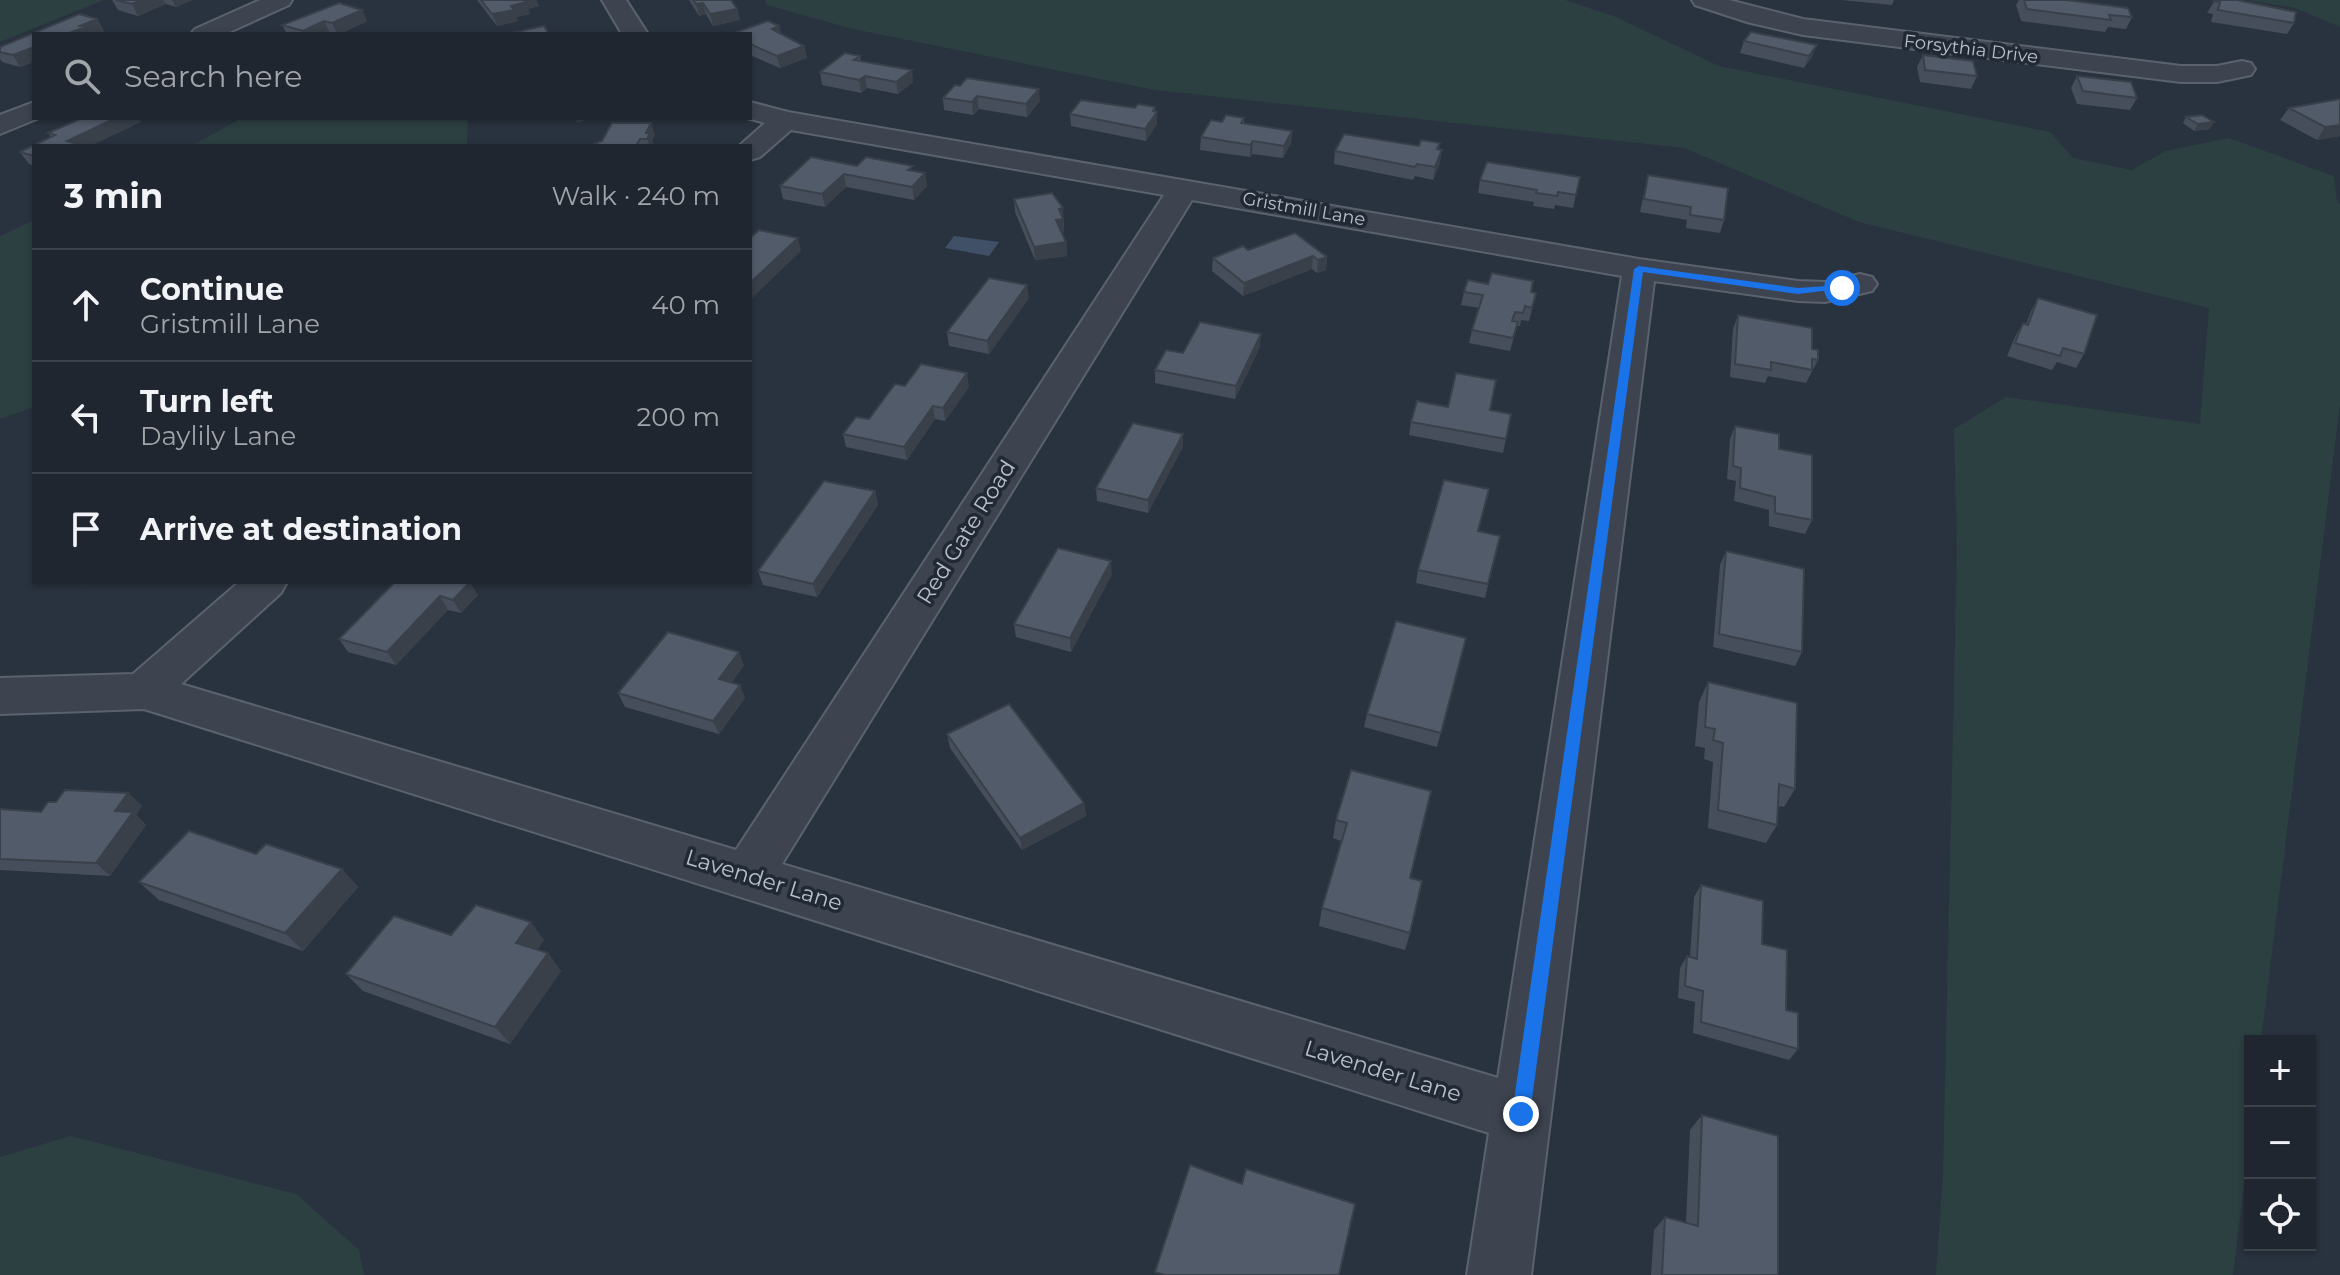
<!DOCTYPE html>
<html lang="en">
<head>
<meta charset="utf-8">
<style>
  body { margin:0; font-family:Montserrat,sans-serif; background:#2c323b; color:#f1f3f6 }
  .controls { position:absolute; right:24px; bottom:24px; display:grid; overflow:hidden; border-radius:0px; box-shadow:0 2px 6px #0004 }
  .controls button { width:72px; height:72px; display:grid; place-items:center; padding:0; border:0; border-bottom:2px solid #3c434b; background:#1f262f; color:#f1f3f6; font:40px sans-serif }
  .stop { position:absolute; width:24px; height:24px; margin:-18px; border:6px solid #1a73e8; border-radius:50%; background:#fff }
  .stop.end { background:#1a73e8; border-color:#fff; box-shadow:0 2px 8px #0008 }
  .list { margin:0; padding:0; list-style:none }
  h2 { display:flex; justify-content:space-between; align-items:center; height:104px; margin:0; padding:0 32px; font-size:34px }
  h2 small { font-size:26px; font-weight:400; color:#a1a5aa }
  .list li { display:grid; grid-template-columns:52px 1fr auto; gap:24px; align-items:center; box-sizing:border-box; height:112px; padding:0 32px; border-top:2px solid #3c434b }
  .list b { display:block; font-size:30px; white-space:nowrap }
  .list p { margin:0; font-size:26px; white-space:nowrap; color:#a1a5aa }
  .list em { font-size:26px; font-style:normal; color:#a1a5aa }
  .icon { flex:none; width:44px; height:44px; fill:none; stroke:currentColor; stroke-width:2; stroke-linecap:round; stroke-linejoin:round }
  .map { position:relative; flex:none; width:2340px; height:1275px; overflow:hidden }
  .search { position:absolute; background:#1f262f; box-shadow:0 2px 6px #0004; left:32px; top:32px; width:720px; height:88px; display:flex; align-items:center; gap:20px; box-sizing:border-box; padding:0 28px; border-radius:0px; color:#a1a5aa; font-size:30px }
  .panel { position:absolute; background:#1f262f; box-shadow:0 2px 6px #0004; left:32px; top:144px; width:720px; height:440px; border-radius:0px }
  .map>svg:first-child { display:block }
  .green { fill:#2c4041 }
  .water { fill:#405067 }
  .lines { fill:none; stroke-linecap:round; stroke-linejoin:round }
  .minor-casing { stroke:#5a626d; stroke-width:4 }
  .minor { fill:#3d444f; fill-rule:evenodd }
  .wall { fill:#474e5b }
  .shaded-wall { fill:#39404a }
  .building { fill:#525b6a; stroke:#39404a; stroke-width:2 }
  .route { fill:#1a73e8 }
  .labels { text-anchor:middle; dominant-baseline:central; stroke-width:7; stroke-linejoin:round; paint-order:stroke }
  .far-street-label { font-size:18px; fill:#b9c0ca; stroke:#212935 }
  .street-label { font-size:22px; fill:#b9c0ca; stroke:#212935 }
</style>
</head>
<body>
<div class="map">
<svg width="2340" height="1275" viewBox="0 0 2340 1275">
  <rect width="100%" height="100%" fill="#29323f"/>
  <path class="green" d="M0,0h104l-104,42z
    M765,0h800l51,17 103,49 331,66 23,26 59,12 34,-19 63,-13 105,38 3,25 3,3v200l-79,637h-11v95l-17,139h-297l7,-101 14,-624 -3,-121 52,-32 194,27 9,-116 -350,-86 -175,-74 -529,-58 -302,-61 -86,-24z
    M2246,0h94v27l-45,-19z
    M242,118h226l-1,28h-276z
    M34,220v187l-34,12v-183z
    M71,1136l225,58 63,56 5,25h-364v-118z"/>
  <path class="water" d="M954,236l45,6 -10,14 -44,-8z"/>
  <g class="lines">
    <defs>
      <path id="minor" d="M260,0h32l-3,5 -64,29h-34l4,-5z
        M602,0h24l22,34h-26z
        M1692,0h37l74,19 378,47h36l25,-5 9,2 4,6 -4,6 -34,7h-36l-378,-47 -56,-13 -52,-17z
        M34,102v16h5l-39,16v-19z
        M750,102l38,10 851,147 159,22 27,1 35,-8 12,3 5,7 -5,7 -47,11 -27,-1 -144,-20 -123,994h-64l22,-142 -1345,-424 -144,5v-36l133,-4 106,-92h48l-6,11 -100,91 555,166 428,-655 -373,-65 -31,27 -10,3v-14h-11l26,-23 -18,-5h3zM1192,200l430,76 -124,802 -716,-214z"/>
    </defs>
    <use href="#minor" class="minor-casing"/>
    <use href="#minor" class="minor"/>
  </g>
  <path class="wall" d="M112,0h80l-16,7 -10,-3 -28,12 -20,-6z
    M477,0h59l3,6 -11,3 2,5 -14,3 2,4 -21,5z
    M689,0h42l6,9 3,11 -27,6 -7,-12 -7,2z
    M1841,0h53l-2,5z
    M2019,0h48l65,17 -6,12 -18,-2 -3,5 -84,-11 -5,-16z
    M2215,0l79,23 -7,11 -76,-12 2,-8 -6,-1z
    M362,10l5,11 -27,13 -10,-1 -3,1h-40l-5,-9z
    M79,14l18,5 7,12 -7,3h-63v28l-14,5 -18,-5 -2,-3v-12z
    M779,26l2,8 23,12 3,12 -27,10 -30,-13v-21z
    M1744,41l68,16 -8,11 -64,-15z
    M1923,55l54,21 -6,13 -51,-7 -3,-15z
    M860,56l1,6 52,20 -15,12 -31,-6 -6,5 -39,-8 -2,-13z
    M2077,76l60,22 -7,12 -53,-6 -6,-16z
    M955,85l85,16 -13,16 -48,-8 -6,6 -29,-5 -1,-12z
    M1155,107l2,17 -11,17 -75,-15 -1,-12z
    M2289,108l51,28 -23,4 -37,-20z
    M2186,117l24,12 -16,2 -11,-8z
    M82,118h57l2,4 -107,24v20l-5,-2 -9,-12 31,-15 -3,-4z
    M1244,118v5l48,8 -1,12 -8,15 -31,-4 -2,3 -50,-7 1,-13 21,-15z
    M655,135l-3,5 2,6h-65z
    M1440,143l-1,7 1,13 -7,17 -18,-4 -2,4 -79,-16 1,-13 84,-5z
    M857,166l68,7 2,13 -13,14 -68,-13 -21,20 -42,-8 -3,-13z
    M1648,175l76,45 -4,13 -34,-5 1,-8 -47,-8z
    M1580,177l-7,31 -18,-3 -1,4 -21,-3 1,-4 -56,-9 2,-13z
    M1014,199l50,22v11l-3,1 5,9 1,14 -32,4 -20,-48z
    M1248,250l79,7 -1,13 -9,3 -5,-4 -69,27 -31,-25 1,-13z
    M1464,292l72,1 -7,28 -8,-1 -1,6h-3l-7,25 -41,-8 3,-13 7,-22 -18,-3z
    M1029,298l-40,56 -40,-8 -2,-14z
    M2038,298l46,56 -8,14 -19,-6 -5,8 -45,-14 8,-19 8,-14 3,1 5,-13z
    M1738,315l74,34 6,11 -12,23 -38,-7 -3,7 -35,-6 3,-48z
    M1260,347l-25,52 -80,-16v-13l28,-17z
    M905,386l64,1 -24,34 -10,-2 -28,41 -61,-13 -3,-13 26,-15z
    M1448,407l42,3 21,4 -8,39 -94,-18 2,-13z
    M1735,426l44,23 33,71 -7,14 -36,-8v-16l-35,-9 2,-20 -9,-2 3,-40z
    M1183,447l-35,66 -51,-12 -1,-13z
    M875,491l3,14 -61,92 -54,-12 -5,-14z
    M1479,532l21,4 -15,62 -69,-15 2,-13z
    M1726,551l76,101 -7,14 -82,-19 7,-82z
    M1112,574l-41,78 -55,-15 -2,-13z
    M395,582l83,13 -17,18 -13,-3 -52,55 -48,-13 -9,-13z
    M1466,638l-29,109 -73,-20 3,-13z
    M744,665l-12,17 13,16 -26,36 -94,-27 -7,-14z
    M1708,682l87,107 -11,18 -6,-1 -1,19 -11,18 -58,-15 5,-66 -9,-3 1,-11 -10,-2 4,-44z
    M947,734l137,69 2,13 -64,34 -72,-102z
    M1351,770l59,163 -5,17 -86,-24 3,-18 19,-67 -8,-3 3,-18z
    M128,793l14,13 -6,9 10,10 -36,51 -110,-6v-61l41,3 15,-10z
    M256,854l86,15 16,18 -55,64 -144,-51 -20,-18z
    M1701,885l61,59 24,66 12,39 -9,11 -96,-27 2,-31 -17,-4 2,-30 7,-12 3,1 4,-60z
    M451,935l93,5 -7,10 11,3 13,18 -51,73 -147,-53 -17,-17z
    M1702,1115l76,160h-127l3,-45 11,-13 21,6 4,-93z"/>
  <path class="shaded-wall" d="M141,0h22l3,4 -28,12 -6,-12z
    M172,0h20l-16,7z
    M523,0h13l3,6 -11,3 2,5 -14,3 2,4 -21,5 -5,-12z
    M703,3l3,11 -7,2 -3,-12z
    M737,9l3,11 -27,6 -3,-12z
    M362,10l5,11 -27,13h-3l-5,-11z
    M97,19l7,12 -7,3h-30l13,-8z
    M324,21l6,12 -25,1 -2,-3z
    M779,26l3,12 -10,-9z
    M1817,45l-5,12 -8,11 5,-12z
    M804,46l3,12 -27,10 -3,-12z
    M34,47v15l-14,5 -7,-12z
    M912,70l1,12 -15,12 -2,-12z
    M865,76l2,12 -6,5 -2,-13z
    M1039,89l1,12 -13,16 -1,-13z
    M977,96l2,13 -6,6 -1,-13z
    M1155,107v7l2,-2v12l-11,17 -1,-12z
    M116,118h23l2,4 -50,24h-22l-2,-5z
    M575,118h17l-15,5z
    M2214,122l-4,7 -16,2 4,-7z
    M651,123l4,12 -3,5 2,6h-5l-3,-13z
    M2340,125v11l-23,4 8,-13z
    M1292,131l-1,12 -8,15 1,-12z
    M1253,141l-1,13 -2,3v-12z
    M1442,150l-2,13 -7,17 2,-13z
    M925,173l2,13 -13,14 -2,-13z
    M844,174l2,13 -21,20 -3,-13z
    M1063,208l1,24 -7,1 -1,-13 3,-11z
    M798,238l3,13 -51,49v-17z
    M1066,242l1,14 -32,4 -1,-13z
    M1313,256l-1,13 -69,27 1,-13z
    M1327,257l-1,13 -9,3 1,-13z
    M1027,285l2,13 -40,56 -2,-13z
    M1261,334l-1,13 -25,52 1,-13z
    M967,373l2,14 -24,34 -2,-13z
    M933,406l2,13 -28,41 -3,-13z
    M1183,434v13l-35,66v-13z
    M875,491l3,14 -61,92 -4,-13z
    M1111,561l1,13 -41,78 -1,-14z
    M79,582h13l-10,3z
    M470,582l8,13 -17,18 -8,-13z
    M440,596l8,14 -52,55 -9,-13z
    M739,652l5,13 -20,27 -5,-13z
    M740,685l5,13 -26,36 -6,-13z
    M128,793l14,13 -6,9 10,10 -36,51 -14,-13 19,-52z
    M1084,803l2,13 -64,34 -2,-12z
    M342,869l16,18 -55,64 -18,-18z
    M531,922l13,18 -15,20 -13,-17z
    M548,953l13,18 -51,73 -15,-17z"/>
  <path class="building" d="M116,0h25l-9,4z
    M481,0h43l2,2 -15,4 3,4 -22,4z
    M693,0h38l6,9 -27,5 -7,-11 -7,1z
    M2024,0h43l61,8 4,9 -23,-2 2,5 -84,-11z
    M2215,0h22l59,12 -2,11 -76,-13 2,-8 -6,-1z
    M339,3l23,7 -30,13 -8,-2 -21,10 -21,-6z
    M79,14l18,5 -17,7 5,1 -18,7h-33v13l-21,8 -13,-3v-5z
    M768,21l11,5 -7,3 32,17 -27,10 -27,-12v-10h-19z
    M544,26l5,8h-42z
    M1751,32l66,13 -8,11 -65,-15z
    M845,53l15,3 -6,4 58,10 -16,12 -31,-6 -6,4 -39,-8z
    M1923,55l50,6 4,15 -52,-6z
    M2077,76l54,6 6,16 -54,-7z
    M967,78l72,11 -13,15 -49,-8 -5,6 -29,-4 12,-13 5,1z
    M2340,99v26l-15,2 -36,-19z
    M1081,100l54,8 3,-4 17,3 -2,4 4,1 -12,17 -75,-15z
    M1226,115l18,3 -3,5 51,8 -8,15 -31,-5 -3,4 -49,-8 10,-17 11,2z
    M2202,115l12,7 -16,2 -12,-7z
    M82,118h34l-49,23 7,2 -5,3h-35v10l-14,-4 35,-17 -7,-2z
    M612,123h39l-5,10h4l-3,6h-7l-4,7h-47l13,-5z
    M1344,134l75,12 2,-6 19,3 -3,6 5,1 -7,17 -18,-3 -2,3 -80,-16z
    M811,157l46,9 9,-9 47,9 -5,4 17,3 -13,14 -68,-13 -22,20 -42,-8z
    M1487,162l93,15 -4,18 -18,-3 -1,4 -21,-3 1,-3 -57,-10z
    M1648,175l80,13 -4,32 -34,-5 1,-8 -47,-8z
    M1052,193l11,15 -4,1 4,10 -7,1 10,22 -32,5 -20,-48z
    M759,230l39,8 -48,45v-45z
    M1295,233l32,24 -9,3 -5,-4 -69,27 -31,-25 30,-12 5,4z
    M1492,273l41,8 -2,11 5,1 -4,15 -7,-2 -2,7 -8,-1 -3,9 6,1 -5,16 -41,-8 11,-35 -19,-3 4,-12 20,4z
    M989,278l38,7 -40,56 -40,-9z
    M2038,298l59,17 -13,39 -21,-6 -3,8 -45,-13 8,-20 5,2z
    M1738,315l74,13v21l6,1v10l-6,-1v11l-41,-8v8l-36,-6z
    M1200,322l61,12 -25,52 -81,-16 11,-20 17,3z
    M921,364l46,9 -24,35 -10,-2 -29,41 -61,-13 13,-17 13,2 26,-35 10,2z
    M1456,373l40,7 -6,30 21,4 -5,25 -95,-17 6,-21 31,6z
    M1133,423l50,11 -35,66 -52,-12z
    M1735,426l44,8v15l33,6v65l-37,-7v-16l-35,-9 1,-20 -8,-2z
    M1444,480l45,9 -11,42 22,5 -12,48 -70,-14z
    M824,481l51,10 -62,93 -55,-13z
    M1058,548l53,13 -41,77 -56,-14z
    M1726,551l78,18 -2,83 -83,-18z
    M395,582h75l-17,18 -13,-4 -53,56 -48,-13z
    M1396,621l70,17 -25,95 -74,-19z
    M668,632l71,20 -20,27 21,6 -27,36 -95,-28z
    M1708,682l89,21 -2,86 -16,-5 -2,41 -59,-15 5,-67 -10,-3 2,-11 -10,-2z
    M1009,704l75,99 -64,35 -73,-104z
    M1351,770l80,21 -21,87 12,3 -12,52 -88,-25 25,-85 -11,-3z
    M65,790l63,3 -13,18 18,1 -37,51 -96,-4v-50l41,3 7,-10h8z
    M189,831l67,23 10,-10 76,25 -57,64 -146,-51z
    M1701,885l62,16 -1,43 25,6 -1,60 12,3v36l-97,-27 2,-31 -18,-5 2,-30 10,3z
    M476,905l55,17 -15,21 32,10 -53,74 -149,-53 48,-58 57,19z
    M1702,1115l76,21v139h-116l3,-58 33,9z
    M1190,1165l52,19 4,-15 109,35 -16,71h-175l-9,-3z"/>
  <path class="route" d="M1639,266l159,22 44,-3 5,3 -49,6 -155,-22 -113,842 -3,6 -6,2 -6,-2 -3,-6 122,-845z"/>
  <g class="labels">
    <g class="far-street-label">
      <text transform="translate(1971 49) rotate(7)">Forsythia Drive</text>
      <text transform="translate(1304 209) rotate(10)">Gristmill Lane</text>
    </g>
    <g class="street-label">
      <text transform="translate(966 532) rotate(-58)">Red Gate Road</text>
      <text transform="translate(764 880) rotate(17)">Lavender Lane</text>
      <text transform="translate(1383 1071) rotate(17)">Lavender Lane</text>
    </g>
  </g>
</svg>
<div class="controls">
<button>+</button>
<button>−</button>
<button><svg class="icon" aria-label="locate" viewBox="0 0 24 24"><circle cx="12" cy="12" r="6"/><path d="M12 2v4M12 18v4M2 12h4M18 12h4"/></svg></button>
</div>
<div class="stop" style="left:1842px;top:288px"></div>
<div class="stop end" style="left:1521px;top:1114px"></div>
<div class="search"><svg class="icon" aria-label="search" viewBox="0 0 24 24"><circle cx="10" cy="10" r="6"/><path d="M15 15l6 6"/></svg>Search here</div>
<section class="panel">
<h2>3 min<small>Walk · 240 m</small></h2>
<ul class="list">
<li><svg class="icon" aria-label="ahead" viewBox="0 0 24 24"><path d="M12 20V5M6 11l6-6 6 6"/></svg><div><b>Continue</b><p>Gristmill Lane</p></div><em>40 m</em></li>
<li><svg class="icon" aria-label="left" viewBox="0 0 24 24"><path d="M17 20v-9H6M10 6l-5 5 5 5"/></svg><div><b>Turn left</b><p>Daylily Lane</p></div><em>200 m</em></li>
<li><svg class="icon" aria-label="arrive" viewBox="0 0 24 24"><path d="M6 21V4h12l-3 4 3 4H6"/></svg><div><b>Arrive at destination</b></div></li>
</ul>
</section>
</div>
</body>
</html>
